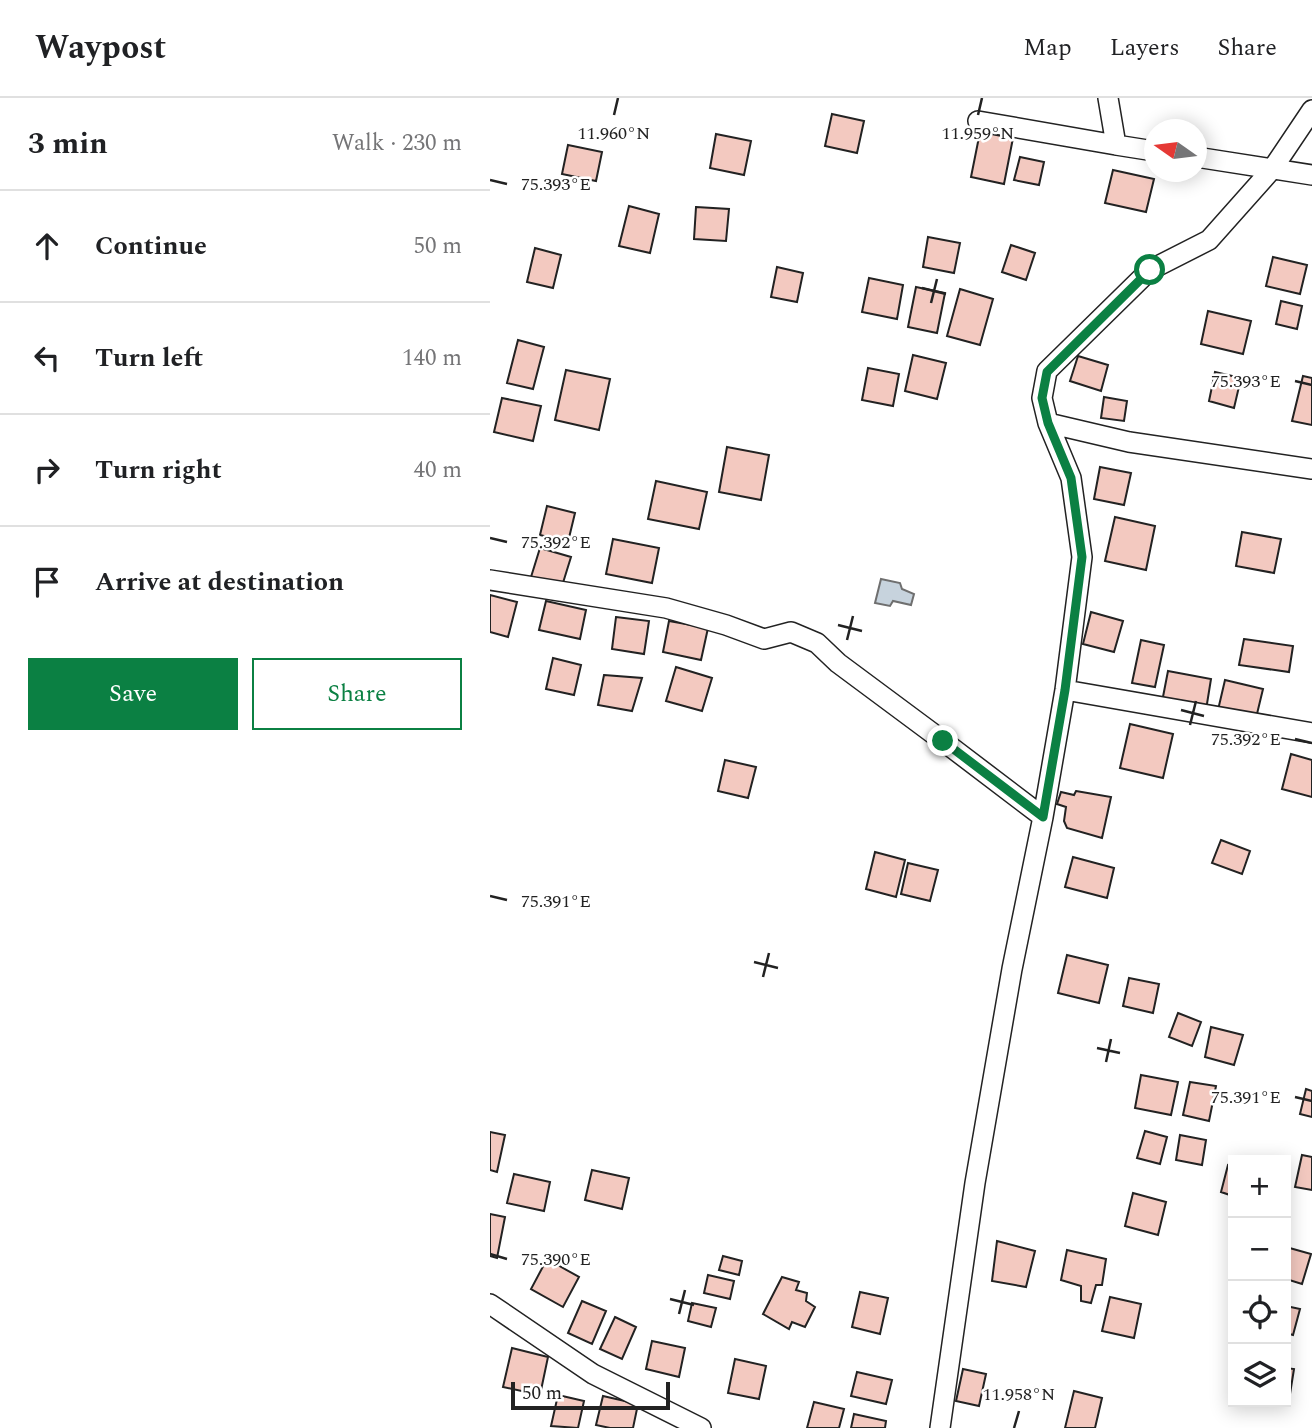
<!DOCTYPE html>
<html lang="en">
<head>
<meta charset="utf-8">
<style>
  body { margin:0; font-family:Spectral,serif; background:#f2f2f2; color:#202124 }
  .controls { position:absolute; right:21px; bottom:21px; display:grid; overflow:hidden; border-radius:0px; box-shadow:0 4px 18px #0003 }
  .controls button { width:63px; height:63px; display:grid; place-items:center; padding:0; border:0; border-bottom:2px solid #e0e0e0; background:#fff; color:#202124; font:35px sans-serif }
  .compass { position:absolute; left:654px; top:21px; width:63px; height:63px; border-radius:50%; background:#fff; box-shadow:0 4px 18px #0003; rotate:284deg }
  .scale { position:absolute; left:21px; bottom:18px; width:159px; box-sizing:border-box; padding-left:7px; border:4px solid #222; border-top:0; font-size:19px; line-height:24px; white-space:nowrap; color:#222; -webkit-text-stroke:5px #fff; paint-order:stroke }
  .stop { position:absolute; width:21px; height:21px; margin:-16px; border:5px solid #0b8043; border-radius:50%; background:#fff }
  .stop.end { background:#0b8043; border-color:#fff; box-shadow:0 2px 7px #0008 }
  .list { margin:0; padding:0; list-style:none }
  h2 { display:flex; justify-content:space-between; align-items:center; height:91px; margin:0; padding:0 28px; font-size:30px }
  h2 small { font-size:23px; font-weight:400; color:#757577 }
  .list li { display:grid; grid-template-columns:46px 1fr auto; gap:21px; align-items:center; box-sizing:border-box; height:112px; padding:0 28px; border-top:2px solid #e0e0e0 }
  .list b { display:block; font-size:26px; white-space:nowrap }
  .list em { font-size:23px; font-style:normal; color:#757577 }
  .actions { display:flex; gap:14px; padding:21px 28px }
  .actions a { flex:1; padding:16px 0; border:2px solid #0b8043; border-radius:0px; text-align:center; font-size:24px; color:#0b8043 }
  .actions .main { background:#0b8043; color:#fff }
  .icon { flex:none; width:38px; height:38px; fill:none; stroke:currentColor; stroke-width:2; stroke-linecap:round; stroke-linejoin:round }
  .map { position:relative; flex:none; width:822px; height:1330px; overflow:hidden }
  header { display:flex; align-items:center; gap:42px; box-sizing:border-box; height:98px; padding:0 35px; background:#fff; border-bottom:2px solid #e0e0e0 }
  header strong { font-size:33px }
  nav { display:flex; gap:38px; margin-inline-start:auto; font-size:24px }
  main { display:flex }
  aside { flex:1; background:#fff }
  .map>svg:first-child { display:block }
  .water { fill:#c7d3dd; stroke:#6f6f6f; stroke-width:2 }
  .building { fill:#f3c9c0; stroke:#222; stroke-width:2 }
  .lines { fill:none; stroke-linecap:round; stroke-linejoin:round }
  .minor-casing { stroke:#222; stroke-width:22 }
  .minor { stroke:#fff; stroke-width:19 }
  .route { stroke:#0b8043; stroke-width:9 }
  .ticks { fill:none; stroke:#222; stroke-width:2.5 }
  .ticks-label { font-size:18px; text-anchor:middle; fill:#222; stroke:#fff; stroke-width:5; stroke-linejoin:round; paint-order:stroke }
</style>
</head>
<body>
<header>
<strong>Waypost</strong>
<nav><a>Map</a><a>Layers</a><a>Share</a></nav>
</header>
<main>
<aside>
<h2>3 min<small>Walk · 230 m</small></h2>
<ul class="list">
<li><svg class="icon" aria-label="ahead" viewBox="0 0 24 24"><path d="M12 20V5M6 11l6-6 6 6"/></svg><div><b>Continue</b></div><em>50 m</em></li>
<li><svg class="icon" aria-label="left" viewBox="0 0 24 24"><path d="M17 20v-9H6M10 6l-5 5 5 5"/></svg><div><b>Turn left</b></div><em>140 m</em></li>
<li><svg class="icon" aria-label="right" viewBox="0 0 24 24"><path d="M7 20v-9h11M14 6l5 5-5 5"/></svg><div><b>Turn right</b></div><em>40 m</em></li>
<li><svg class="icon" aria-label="arrive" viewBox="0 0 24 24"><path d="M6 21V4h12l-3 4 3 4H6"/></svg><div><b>Arrive at destination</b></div></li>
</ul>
<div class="actions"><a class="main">Save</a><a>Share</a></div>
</aside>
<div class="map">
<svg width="822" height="1330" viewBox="0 0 822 1330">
  <rect width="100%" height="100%" fill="#fff"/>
  <path class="water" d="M391,481l19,4 2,6 12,5 -3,11 -18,-4 -3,5 -15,-3z"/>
  <path class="building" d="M342,16l32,7 -7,32 -32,-7z
    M490,34l33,6 -9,46 -33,-7z
    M226,36l35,7 -7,34 -34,-7z
    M78,47l34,7 -6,29 -34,-7z
    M530,59l24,5 -5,23 -25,-5z
    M623,72l41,9 -8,33 -41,-9z
    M139,108l30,8 -9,39 -31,-7z
    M206,109l33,2 -3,32 -32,-2z
    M438,139l32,6 -6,30 -31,-6z
    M521,147l24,8 -9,27 -24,-8z
    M45,150l26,7 -8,33 -26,-6z
    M783,159l34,8 -7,29 -34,-8z
    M287,169l26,6 -6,29 -26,-5z
    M379,180l34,7 -6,34 -35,-7z
    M426,189l29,6 -8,40 -29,-6z
    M470,191l33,10 -13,46 -33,-9z
    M791,203l21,5 -5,23 -21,-5z
    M718,213l43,10 -8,33 -42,-10z
    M28,242l26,7 -11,42 -26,-6z
    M423,257l33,8 -9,36 -32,-8z
    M588,258l30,9 -7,26 -31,-10z
    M378,270l31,6 -6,32 -31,-6z
    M76,272l44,9 -11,51 -44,-10z
    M725,274l26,6 -7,30 -25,-7z
    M813,278l9,2v47l-20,-4z
    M614,299l23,4 -3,20 -23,-3z
    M12,300l39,8 -8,35 -39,-9z
    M237,349l42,8 -8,45 -42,-8z
    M610,369l31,6 -7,32 -30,-6z
    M166,383l51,11 -8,37 -51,-10z
    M57,408l28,7 -7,29 -28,-7z
    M625,419l40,9 -9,44 -41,-9z
    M752,434l39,7 -7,34 -38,-7z
    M123,441l46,9 -7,35 -46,-9z
    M50,450l31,9 -9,29 -31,-9z
    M0,497l27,7 -9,35 -18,-5z
    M56,503l40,9 -6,29 -41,-9z
    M601,514l32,9 -9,31 -31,-8z
    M126,519l33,4 -5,33 -32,-5z
    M179,523l39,7 -7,32 -38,-8z
    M754,541l49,7 -4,26 -50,-7z
    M651,542l23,5 -9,42 -23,-4z
    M63,560l28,7 -7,30 -28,-6z
    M186,569l36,11 -10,33 -36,-10z
    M678,573l43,8 -5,31 -44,-8z
    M114,577l38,3 -10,33 -34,-6z
    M735,582l38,9 -7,29 -38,-8z
    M640,626l43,10 -10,44 -43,-10z
    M801,656l21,6v37l-30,-8z
    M235,662l31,7 -8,31 -30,-7z
    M586,693l35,6 -9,41 -35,-10 -3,-7 2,-14 -9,-3 4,-12 13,3z
    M731,742l29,11 -8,23 -30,-11z
    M385,754l30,8 -9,37 -30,-8z
    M583,759l41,11 -7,30 -42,-11z
    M418,765l30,7 -8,31 -29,-7z
    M577,857l41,10 -9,38 -41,-10z
    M639,880l30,6 -6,29 -30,-7z
    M688,915l23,9 -9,24 -23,-9z
    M721,929l32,8 -9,30 -29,-8z
    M651,977l37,7 -7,33 -36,-7z
    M700,984l26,4 -7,35 -26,-6z
    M816,991l6,2v26l-12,-3z
    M655,1033l22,6 -7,27 -23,-6z
    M0,1034l15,3 -8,37 -7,-2z
    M690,1037l26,5 -4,25 -26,-5z
    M812,1057l10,2v33l-17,-3z
    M738,1067l5,1v30l-12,-4z
    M102,1072l37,8 -7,31 -37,-9z
    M24,1076l36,8 -6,29 -37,-8z
    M643,1095l33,9 -8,33 -33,-9z
    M0,1116l15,3 -8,41 -7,-2z
    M507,1143l38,10 -9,36 -34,-6z
    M796,1149l25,7 -9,30 -16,-5z
    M577,1152l39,9 -4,26h-6l-5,18 -10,-2v-15l-20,-6z
    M233,1158l19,5 -3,14 -20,-5z
    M57,1161l32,18 -16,30 -32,-18z
    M218,1177l26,6 -4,18 -26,-6z
    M292,1179l17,5 -3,8 11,3 -1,8 9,6 -10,20 -13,-5 -3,7 -26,-15z
    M370,1194l28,6 -8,36 -28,-7z
    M620,1199l31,7 -7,34 -32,-7z
    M92,1203l24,10 -14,33 -24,-11z
    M202,1205l24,5 -5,19 -23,-6z
    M796,1208l14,3 -7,26 -7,-2z
    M125,1219l21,10 -14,32 -22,-10z
    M162,1243l33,7 -6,29 -33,-8z
    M22,1250l36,9 -8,38 -37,-8z
    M245,1261l31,7 -7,33 -31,-6z
    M796,1270l8,1 -4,25 -4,-1z
    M473,1271l23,5 -7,32 -23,-5z
    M367,1274l35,8 -6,24 -35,-8z
    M584,1293l28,7 -7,30h-30z
    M68,1297l26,6 -6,27 -27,-2z
    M113,1298l35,8 -5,24h-23l-14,-3z
    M324,1304l30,7 -5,19h-32z
    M364,1316l32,7 -1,7h-34z"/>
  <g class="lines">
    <defs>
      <path id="minor" d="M618,0l8,47 38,6
        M488,23l138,24
        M706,59l116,18
        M558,325l81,19 183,27
        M0,482l176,28 60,17 38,14 27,-7 26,11 21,20 105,78 100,76
        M575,592l247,43
        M0,1206l103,70 108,54
        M450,1330l35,-245 37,-214 31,-152 22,-127 17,-133 -11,-79 -23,-55 -6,-25 5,-27 103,-101 59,-30 64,-72 39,-58"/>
    </defs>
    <use href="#minor" class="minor-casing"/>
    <use href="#minor" class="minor"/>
  </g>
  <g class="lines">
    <path class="route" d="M453,643l100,76 22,-127 17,-133 -11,-79 -23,-55 -6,-25 5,-26 103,-102"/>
  </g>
  <path class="ticks" d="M124,17l4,-17M488,17l4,-17M0,82l17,4M432,190l24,6M441,205l6,-24M805,283l17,4M0,440l17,4M348,527l24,6M357,542l6,-24M691,612l23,6M700,627l6,-24M805,641l17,4M0,798l17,4M264,864l24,6M273,879l6,-24M607,950l23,5M616,964l5,-23M805,999l17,4M0,1156l17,5M180,1201l24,6M189,1216l6,-24M524,1330l5,-17"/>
  <g class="ticks-label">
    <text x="124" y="41">11.960°N</text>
    <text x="488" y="41">11.959°N</text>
    <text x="66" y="92">75.393°E</text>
    <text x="756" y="289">75.393°E</text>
    <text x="66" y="450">75.392°E</text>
    <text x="756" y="647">75.392°E</text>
    <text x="66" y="809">75.391°E</text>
    <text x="756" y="1005">75.391°E</text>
    <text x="66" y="1167">75.390°E</text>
    <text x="529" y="1302">11.958°N</text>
  </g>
</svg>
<div class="controls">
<button>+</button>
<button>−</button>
<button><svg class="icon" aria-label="locate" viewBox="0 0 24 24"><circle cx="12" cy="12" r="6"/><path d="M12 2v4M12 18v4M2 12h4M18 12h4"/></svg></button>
<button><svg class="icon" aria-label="layers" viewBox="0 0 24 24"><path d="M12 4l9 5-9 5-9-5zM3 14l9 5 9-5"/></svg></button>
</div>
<svg class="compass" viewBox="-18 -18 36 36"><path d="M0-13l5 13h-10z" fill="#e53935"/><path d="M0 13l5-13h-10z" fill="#757577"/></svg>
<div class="scale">50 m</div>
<div class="stop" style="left:660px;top:172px"></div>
<div class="stop end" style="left:453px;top:643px"></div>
</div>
</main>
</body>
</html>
